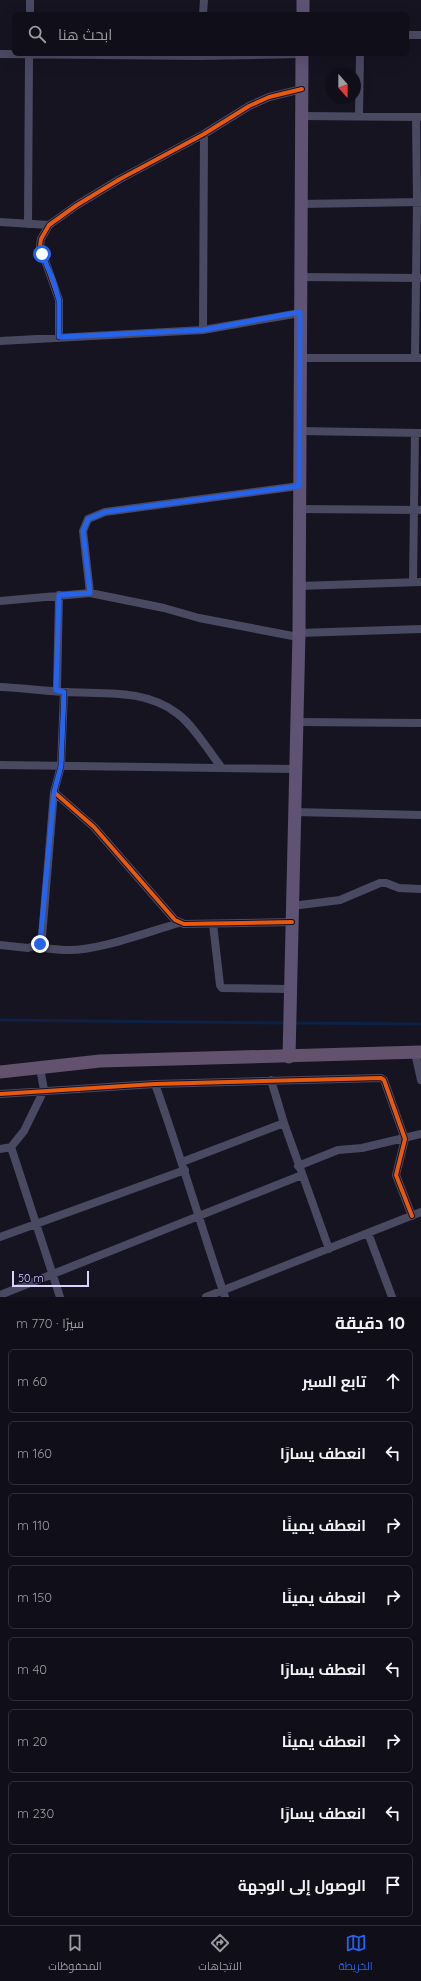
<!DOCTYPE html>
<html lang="ar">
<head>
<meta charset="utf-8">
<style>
  body { margin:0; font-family:Quicksand,Cairo,sans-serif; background:#191822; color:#f1f3f6; direction:rtl }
  .compass { position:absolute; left:325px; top:68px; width:36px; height:36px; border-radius:50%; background:#100f19; box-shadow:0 4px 16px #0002; rotate:159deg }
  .scale { position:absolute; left:12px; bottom:10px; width:77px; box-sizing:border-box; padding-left:4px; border:2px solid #d9d4ff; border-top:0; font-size:11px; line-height:14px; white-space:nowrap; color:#d9d4ff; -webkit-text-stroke:3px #130f26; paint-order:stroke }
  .stop { position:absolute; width:12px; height:12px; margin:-9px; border:3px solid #2563eb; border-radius:50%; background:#fff }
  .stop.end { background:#2563eb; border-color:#fff; box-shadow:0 1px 4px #0008 }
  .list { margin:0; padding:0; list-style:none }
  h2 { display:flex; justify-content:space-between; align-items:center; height:52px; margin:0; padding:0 16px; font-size:17px }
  h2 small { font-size:13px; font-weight:400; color:#9c9ca2 }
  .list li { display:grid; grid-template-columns:26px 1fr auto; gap:12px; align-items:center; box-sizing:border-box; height:64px; margin:0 8px 8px; padding:0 8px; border:1px solid #302f38; border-radius:6px }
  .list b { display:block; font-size:15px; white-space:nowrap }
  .list em { font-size:13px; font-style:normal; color:#9c9ca2 }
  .icon { flex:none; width:22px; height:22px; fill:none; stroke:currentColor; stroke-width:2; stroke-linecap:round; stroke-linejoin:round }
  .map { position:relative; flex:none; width:421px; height:1297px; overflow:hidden; direction:ltr }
  .search { position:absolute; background:#100f19; box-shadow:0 4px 16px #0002; left:12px; right:12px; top:12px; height:44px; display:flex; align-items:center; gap:10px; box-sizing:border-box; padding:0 14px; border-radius:6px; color:#9c9ca2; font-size:15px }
  .sheet { height:628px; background:#100f19 }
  nav { display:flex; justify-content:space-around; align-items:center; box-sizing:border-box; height:56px; border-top:1px solid #302f38; background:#100f19; font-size:11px; color:#9c9ca2 }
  nav a { display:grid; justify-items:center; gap:2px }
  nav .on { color:#2563eb }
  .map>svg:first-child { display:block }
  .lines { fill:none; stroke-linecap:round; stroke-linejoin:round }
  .stream { stroke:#0d2144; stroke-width:3 }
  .minor { stroke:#4a4962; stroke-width:8 }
  .primary { stroke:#5e5373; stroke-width:13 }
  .trunk { stroke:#62526e; stroke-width:13 }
  .cycleway-casing { stroke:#130f26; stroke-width:6 }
  .cycleway { stroke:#e8590c; stroke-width:4 }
  .route { stroke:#2563eb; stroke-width:5 }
</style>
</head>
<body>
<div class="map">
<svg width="421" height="1297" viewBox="0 0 421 1297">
  <rect width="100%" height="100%" fill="#161421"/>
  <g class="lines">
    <path class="stream" d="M0,1020l287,3
      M293,1023l128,1"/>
    <path class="minor" d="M30,10v-10
      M203,14l1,-14
      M407,35h14
      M0,54l200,2 102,-2
      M301,116l120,1
      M359,116l1,-62
      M301,204l120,-2
      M0,222l49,3
      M28,224l1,-170
      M300,277l120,1
      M203,330l1,-196
      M59,337v-37l-19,-54 1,-7 8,-14 28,-20 43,-26 84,-45 45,-28 20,-9 33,-8
      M0,341l203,-11 97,-17
      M300,358h121
      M415,358l2,-156 -1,-85
      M299,431l122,2
      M298,509l123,1
      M413,582l2,-149
      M298,586l123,-4
      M90,593l-7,-62 5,-12 17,-7 194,-26
      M0,601l90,-8 74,15 35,10 99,19
      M299,633l122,-4
      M0,687c22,1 45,4 67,5 38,2 79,-3 111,22 17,13 31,38 44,54
      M57,690l2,-95
      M64,692l-3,74 -7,26 40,35 81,93 9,4 108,-2
      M296,722l125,1
      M0,765l296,4
      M294,812l127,3
      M292,906l48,-6 40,-17h6l13,5 22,1
      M213,924l7,61 2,3 69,1
      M0,945l28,3 12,-4 2,-7 12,-145
      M35,947c11,1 22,3 34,3 32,0 78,-18 110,-27
      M415,1053l6,27
      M40,1068l4,22 -20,41 -13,16 49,150
      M271,1080l13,43 45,126
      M155,1084c25,70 46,142 70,213
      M0,1094l155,-10 226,-6 3,2 21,59 -9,36 16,41
      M0,1149l11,-2
      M182,1162l102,-39
      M298,1166l40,-16 24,-2 59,-14
      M368,1233l24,64
      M0,1237l185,-67
      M0,1295l302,-120
      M206,1297l215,-85"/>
    <path class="primary" d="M303,14v-14
      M289,1057l10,-424 3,-579"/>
    <path class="trunk" d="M0,1072l100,-11 321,-9"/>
    <defs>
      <path id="cycleway" d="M59,337v-37l-19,-54 1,-7 8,-14 28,-20 43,-26 84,-45 45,-28 20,-9 33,-8
        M64,692l-3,74 -7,26 40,35 81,93 9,4 108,-2
        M0,1094l155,-10 226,-6 3,2 21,59 -9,36 16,41"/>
    </defs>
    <use href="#cycleway" class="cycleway-casing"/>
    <use href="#cycleway" class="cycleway"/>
  </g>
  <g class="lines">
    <path class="route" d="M40,944l14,-152 7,-26 3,-74 -8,-2 3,-95 31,-2 -7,-62 5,-12 17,-7 194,-26 1,-174 -97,18 -144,7v-37l-6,-20 -11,-26"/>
  </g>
</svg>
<svg class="compass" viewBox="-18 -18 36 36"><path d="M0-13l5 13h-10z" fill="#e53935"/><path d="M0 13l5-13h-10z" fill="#9c9ca2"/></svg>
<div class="scale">50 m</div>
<div class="stop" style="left:42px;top:254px"></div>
<div class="stop end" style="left:40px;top:944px"></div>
<div class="search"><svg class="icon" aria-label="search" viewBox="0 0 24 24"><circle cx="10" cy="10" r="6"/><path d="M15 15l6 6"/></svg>ابحث هنا</div>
</div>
<section class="sheet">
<h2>10 دقيقة<small>سيرًا · 770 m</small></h2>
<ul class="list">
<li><svg class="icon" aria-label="ahead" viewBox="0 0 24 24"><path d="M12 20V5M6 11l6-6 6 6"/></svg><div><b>تابع السير</b></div><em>60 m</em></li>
<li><svg class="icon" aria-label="left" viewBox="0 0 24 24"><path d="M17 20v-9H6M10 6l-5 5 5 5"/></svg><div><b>انعطف يسارًا</b></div><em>160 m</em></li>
<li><svg class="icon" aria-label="right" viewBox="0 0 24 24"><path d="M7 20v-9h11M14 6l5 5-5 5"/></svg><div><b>انعطف يمينًا</b></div><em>110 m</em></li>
<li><svg class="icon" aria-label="right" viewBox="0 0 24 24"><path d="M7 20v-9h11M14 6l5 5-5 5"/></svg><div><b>انعطف يمينًا</b></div><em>150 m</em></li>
<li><svg class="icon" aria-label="left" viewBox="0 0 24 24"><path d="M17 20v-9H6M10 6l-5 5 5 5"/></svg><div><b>انعطف يسارًا</b></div><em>40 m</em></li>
<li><svg class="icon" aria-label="right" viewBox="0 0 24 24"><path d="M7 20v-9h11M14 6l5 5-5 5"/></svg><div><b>انعطف يمينًا</b></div><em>20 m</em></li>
<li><svg class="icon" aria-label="left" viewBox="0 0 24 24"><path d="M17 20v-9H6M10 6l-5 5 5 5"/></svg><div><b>انعطف يسارًا</b></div><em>230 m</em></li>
<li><svg class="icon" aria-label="arrive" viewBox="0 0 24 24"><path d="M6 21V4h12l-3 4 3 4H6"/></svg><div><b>الوصول إلى الوجهة</b></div></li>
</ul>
</section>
<nav>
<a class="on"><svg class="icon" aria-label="map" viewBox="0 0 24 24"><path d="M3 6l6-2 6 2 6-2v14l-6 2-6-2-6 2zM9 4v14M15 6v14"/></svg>الخريطة</a>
<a><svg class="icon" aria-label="directions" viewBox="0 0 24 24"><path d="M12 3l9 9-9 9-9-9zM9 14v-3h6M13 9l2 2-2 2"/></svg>الاتجاهات</a>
<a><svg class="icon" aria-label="saved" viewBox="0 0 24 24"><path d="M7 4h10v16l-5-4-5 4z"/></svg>المحفوظات</a>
</nav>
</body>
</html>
